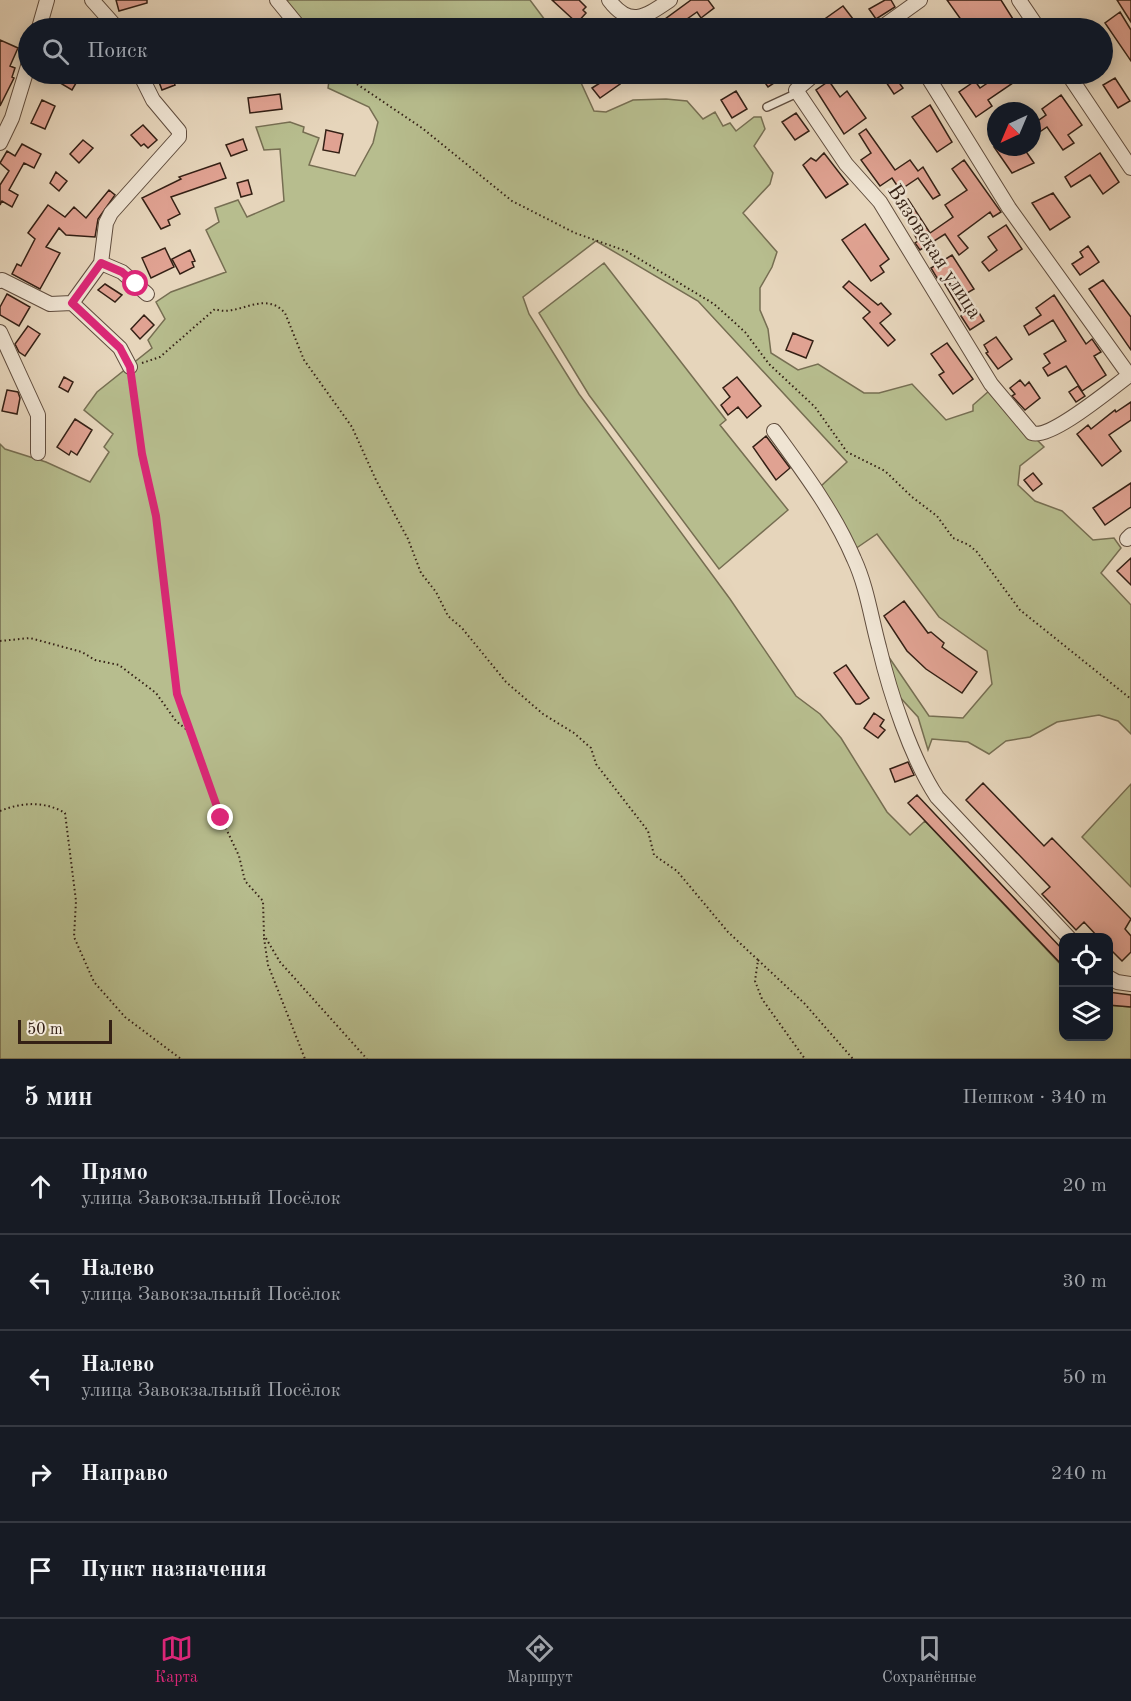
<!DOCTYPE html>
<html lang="ru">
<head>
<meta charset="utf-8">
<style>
  body { margin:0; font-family:"Old Standard TT",serif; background:#20242c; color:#f1f3f6 }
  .controls { position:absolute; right:18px; bottom:18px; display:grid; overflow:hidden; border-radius:12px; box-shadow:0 3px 15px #0003 }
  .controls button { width:54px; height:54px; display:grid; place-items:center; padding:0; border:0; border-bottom:2px solid #363941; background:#171b24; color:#f1f3f6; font:30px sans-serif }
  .compass { position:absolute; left:987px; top:102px; width:54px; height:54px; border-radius:50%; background:#171b24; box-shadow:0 3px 15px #0003; rotate:224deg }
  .scale { position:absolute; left:18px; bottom:15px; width:94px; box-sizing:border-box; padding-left:6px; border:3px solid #342015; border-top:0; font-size:16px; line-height:21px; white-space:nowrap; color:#342015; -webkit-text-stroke:4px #efe4d3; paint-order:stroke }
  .stop { position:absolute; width:18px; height:18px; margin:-14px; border:4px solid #db2777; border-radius:50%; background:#fff }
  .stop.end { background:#db2777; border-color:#fff; box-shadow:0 2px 6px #0008 }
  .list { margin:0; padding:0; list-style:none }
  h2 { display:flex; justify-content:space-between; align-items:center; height:78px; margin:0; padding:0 24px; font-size:26px }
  h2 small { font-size:20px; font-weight:400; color:#9ea1a6 }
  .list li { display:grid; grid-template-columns:39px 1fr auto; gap:18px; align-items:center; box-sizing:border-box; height:96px; padding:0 24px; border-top:2px solid #363941 }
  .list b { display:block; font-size:22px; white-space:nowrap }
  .list p { margin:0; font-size:20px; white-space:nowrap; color:#9ea1a6 }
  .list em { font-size:20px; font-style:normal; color:#9ea1a6 }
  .icon { flex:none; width:33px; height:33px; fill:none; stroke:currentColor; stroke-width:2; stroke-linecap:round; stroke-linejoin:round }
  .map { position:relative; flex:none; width:1131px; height:1059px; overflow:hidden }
  .search { position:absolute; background:#171b24; box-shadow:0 3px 15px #0003; left:18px; right:18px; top:18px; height:66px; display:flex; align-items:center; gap:15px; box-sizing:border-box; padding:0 21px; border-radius:33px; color:#9ea1a6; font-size:22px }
  .sheet { height:558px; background:#171b24 }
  nav { display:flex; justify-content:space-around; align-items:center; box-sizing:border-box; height:84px; border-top:2px solid #363941; background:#171b24; font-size:16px; color:#9ea1a6 }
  nav a { display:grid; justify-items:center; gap:3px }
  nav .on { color:#db2777 }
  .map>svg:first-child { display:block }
  .green { fill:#b7bd8e; stroke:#766e52; stroke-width:1.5 }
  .building { fill:#e0a292; stroke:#342015; stroke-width:1.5 }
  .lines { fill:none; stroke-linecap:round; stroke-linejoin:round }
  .lane-casing { stroke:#604d3e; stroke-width:10 }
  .street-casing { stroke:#604d3e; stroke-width:16 }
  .path { stroke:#342015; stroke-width:2; stroke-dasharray:1.5 3; stroke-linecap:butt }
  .lane { stroke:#efe4d3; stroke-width:7 }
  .street { stroke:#efe4d3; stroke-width:14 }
  .route { stroke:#db2777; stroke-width:8 }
  .labels { text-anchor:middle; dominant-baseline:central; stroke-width:5; stroke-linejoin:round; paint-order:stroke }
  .street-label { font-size:21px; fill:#342015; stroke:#efe4d3 }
</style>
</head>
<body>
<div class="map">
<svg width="1131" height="1059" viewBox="0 0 1131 1059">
  <rect width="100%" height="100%" fill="#e6d5bb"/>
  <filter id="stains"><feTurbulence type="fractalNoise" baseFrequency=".00333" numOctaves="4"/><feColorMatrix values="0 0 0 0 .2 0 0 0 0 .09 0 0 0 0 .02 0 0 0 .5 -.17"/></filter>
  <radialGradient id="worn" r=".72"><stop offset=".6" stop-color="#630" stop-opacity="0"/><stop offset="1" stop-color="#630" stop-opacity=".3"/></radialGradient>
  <path class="green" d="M283,0h247l21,28h-245z
    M330,74h247l17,37 12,1 27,-12 33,-1 21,2 16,18 12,-7 8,14 7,-3 6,8 18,-14h7l4,12 -11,17 19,27 -3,11 -27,29 34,39 -5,15 -12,21v22l8,19 3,24 27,17 20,-6 46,29h15l33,-9 34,36 27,-9v-6l16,-14 55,56 -24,19 -2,19 17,16 27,10 31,29 21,-2 7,10 -20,25 30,32v129l-13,-13 -19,-6 -42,7 -27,15 -24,4 -17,13 -21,-12 -36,-3 -4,11 -10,-33 -21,-23 -13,-44 45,66 34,2 29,-34 -5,-33 -48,-34 -62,-83 -22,15 -35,-62 27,-25 -149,-161 -102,-60 -73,56 6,17 50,80 151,205 66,97 24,18 21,24 46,74 23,23 15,-14 138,146 1,69h44l1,-31 22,2v52h-1131v-615l5,5 41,13 44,20 19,-30 -5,-5 9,-13 -29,-24 13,-18 55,-44 -4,-8 17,-21 -9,-17 15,-10 55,-20 -20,-42 13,-8 -4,-14 23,-8 9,17 37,-16 -4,-52 -16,1 -8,-23 34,-5 14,5 -1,5 16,6 -10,27 46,11 18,-33 5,-21 -9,-15 -41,-19z
    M604,263l122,157 -6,5 68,85 -69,59 -130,-174 -50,-82z
    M1131,784v103l-49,-50z"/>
  <path class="building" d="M116,0h31v3l-28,8z
    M552,0h27l7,7 -3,3 3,3 -9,10z
    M691,0h17l6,8 -13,10 -4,-6 -23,16h-9l-4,-6z
    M885,0h6l4,7 -19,12 -7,-10z
    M947,0h54l12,19 -14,9h-32z
    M1117,0h14v22z
    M843,6l17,22h-48z
    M1120,12l11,18v31l-26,-38z
    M0,40l18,8 -8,18 5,2 -3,9 2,1 -14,28z
    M45,74h27l7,4 -7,12z
    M156,74h14l5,11 -13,5z
    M594,74h18l8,10 -20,14 -8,-10 8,-5z
    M759,74h29l-20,13z
    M1001,74h25l-38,26 4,6 -16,11 -17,-25 16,-11 5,7z
    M895,77l8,11 -9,6 -8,-12z
    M1115,78l15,23 -12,7 -15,-23z
    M829,81l11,16 7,-6 19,27 -22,16 -28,-44z
    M736,91l11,18 -15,9 -11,-18z
    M280,94l2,15 -32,4 -2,-15z
    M1061,95l21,30 -14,10 6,8 -11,7 -16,-23 -15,10v-12l14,-10 -4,-6z
    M42,100l13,6 -10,23 -14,-6z
    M930,105l22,37 -15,10 -25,-35z
    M796,113l13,18 -14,9 -13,-18z
    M143,125l14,15 -9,8 -4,-4 -3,2 -10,-11z
    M866,129l29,41 15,-10 8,11 5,-4 17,28 -7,4 -15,-21 -18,12 -8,-12 -12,8 -19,-26 10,-7 -12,-19z
    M326,130l17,4 -4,19 -16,-3z
    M243,139l4,11 -16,6 -5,-11z
    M83,140l10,8 -14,15 -9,-9z
    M22,144l19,10 -7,14 -10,-5 -15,27 9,5 -6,12 -10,-6 -2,4v-20l9,-14 -9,-8 7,-12 8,5z
    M994,147h29l11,16 -22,10z
    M824,153l24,31 -22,14 -23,-33 8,-7 5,3z
    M1100,153l19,29 -16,12 -13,-19 -19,12 -6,-10z
    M964,160l37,52 -8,5 -3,-5 -32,24 10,12 -9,7 -14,-21 -25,16 -5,-7 3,-2 -4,-7 2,-2 -19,-26 11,-7 22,34 23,-16 -8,-12 22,-15 -15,-21z
    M220,163l6,15 -55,19 9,17 -12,6 2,5 -9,4 -19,-31 39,-19 -2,-2z
    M56,172l11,9 -8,10 -9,-8z
    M248,180l4,14 -11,3 -4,-14z
    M109,190l6,5 -17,24 -3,18 -29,-2 -7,-7 -13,19 14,6 -20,36 -28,-15 5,-10 4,2 14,-27 -7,-6 20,-28 17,12 9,-10 12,11z
    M1053,193l17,24 -20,13 -18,-27z
    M865,224l24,35 -9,7 4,6 -13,9 -29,-41z
    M1006,225l16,24 -33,22 -7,-9 15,-12 -9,-13z
    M1088,246l11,16 -19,13 -8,-11 11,-7 -3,-5z
    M165,248l9,19 -23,11 -9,-20z
    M190,250l5,11 -3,1 2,5 -14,7 -8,-15z
    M952,255l22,34 -7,4 17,28 -14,9 -9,-14 2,-2 -23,-38 -3,2 -6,-10z
    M1103,280l28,37v33l-42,-61z
    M849,281l29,24 3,-2 10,11 -11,9 15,17 -7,6 -25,-28 7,-6 -27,-25z
    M105,284l17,11 -7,7 -17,-12z
    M7,294l23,13 -11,19 -19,-11v-8z
    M1054,295l32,49 6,-5 9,13 -7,4 12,19 -24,16 -16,-25 -18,10 -5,-8 7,-5 -6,-9 22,-13 -13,-21 -24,15 -5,-9 17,-11 -5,-7z
    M144,315l10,10 -14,14 -9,-10z
    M28,326l12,8 -15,22 -6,-4 -4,-8z
    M793,333l20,8 -7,17 -20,-8z
    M996,337l16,22 -14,10 -12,-16 2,-1 -4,-7z
    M947,343l26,36 -20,15 -14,-19 5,-3 -13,-18z
    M64,377l9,5 -5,10 -9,-5z
    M737,377l24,29 -14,12 -9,-11 -10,8 -7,-10 9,-8 -7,-9z
    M1020,380l5,6 4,-4 11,16 -15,12 -13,-14 3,-2 -5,-6z
    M1078,386l7,10 -9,6 -7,-10z
    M7,390l11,2 2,6 -3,16 -15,-3z
    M1131,402v18l-22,15 12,16 -19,15 -25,-32 11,-9 3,4 24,-19 1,2z
    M75,419l17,11 -15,25 -6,-4 -2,4 -12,-8z
    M766,436l24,32 -14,12 -23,-33z
    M1033,473l9,11 -9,7 -9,-11z
    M1131,483v24l-26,18 -12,-17z
    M1131,558v27l-14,-14z
    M904,601l24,32 3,-1 13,11 -2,4 35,25 -15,21 -36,-24 -19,-18 -23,-35z
    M846,665l23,33 -9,6h-4l-22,-31z
    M874,713l10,7 -4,6 5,4 -7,8 -14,-10z
    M908,762l6,13 -19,7 -5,-13z
    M983,783l61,63 8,-8 79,81 -6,10 6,7v16l-9,9 -14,-14v-9h-9l-15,-16 -8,8 -34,-36 8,-7 -84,-87z
    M917,795l147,156v16l-156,-164z
    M1108,992l23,3v12l-23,-2z"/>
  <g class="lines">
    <defs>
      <path id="lane" d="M767,107l26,-12 3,-5"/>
      <path id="street" d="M92,0l25,28
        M277,0l23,28
        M609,0c21,28 36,17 61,0
        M1019,0l19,28
        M39,28l8,-28
        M182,28l4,-1
        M881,28l39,-28
        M815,74l-19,16 50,74 34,38 111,182 41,49c19,7 82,-47 99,-59
        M926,74l83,134 120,167
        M1068,74l63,94
        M0,143l12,-25 16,-52
        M101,263l21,9 25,22
        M0,281l2,-1 48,24 22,-1 48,45 10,19
        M72,303l29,-40 5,-40 5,-10 68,-76v-6l-26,-31 -13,-26
        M0,332l38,83v38
        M774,431c29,40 60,81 80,128 13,28 17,59 25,88 11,46 32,111 58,150l132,141
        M1127,539l4,-4
        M1108,977l9,5 14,2"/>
    </defs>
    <use href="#lane" class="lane-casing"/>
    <use href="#street" class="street-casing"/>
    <path class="path" d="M342,74l80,54 90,73 63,32 51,18 88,53 31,28 24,32 46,43 32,45 38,19 27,26 25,19 16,22 16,7 8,7 43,58 111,89
      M142,363l18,-6 55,-48c22,9 49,-20 70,4l19,47 48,67 24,53 32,59 13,34 15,19 12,24 14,12 44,54 37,32 31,19 17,15 5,16 52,67 6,24 23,16 51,61 30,28 -3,21 7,18 43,60
      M132,381l10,73 14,62 21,178 44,124 18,38 6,25 18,20 1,34 16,27 87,97
      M0,641l30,-3 52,14 13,8 24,5 37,28 20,28 16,13
      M0,811c22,-9 45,-10 65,2l11,88 -2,36 20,45 31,35 56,42
      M264,938l4,27 37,94
      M758,960l46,43 49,56"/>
    <use href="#lane" class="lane"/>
    <use href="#street" class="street"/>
  </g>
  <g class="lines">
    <path class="route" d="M136,284l-14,-12 -21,-9 -29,40 48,45 10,19 12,87 14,62 21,178 44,124"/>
  </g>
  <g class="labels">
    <g class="street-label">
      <text transform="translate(934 252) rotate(57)">Вязовская улица</text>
    </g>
  </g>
  <rect width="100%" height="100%" filter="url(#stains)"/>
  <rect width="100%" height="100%" fill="url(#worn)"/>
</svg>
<div class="controls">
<button><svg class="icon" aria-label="locate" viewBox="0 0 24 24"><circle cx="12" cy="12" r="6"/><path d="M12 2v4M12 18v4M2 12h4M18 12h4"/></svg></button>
<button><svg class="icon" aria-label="layers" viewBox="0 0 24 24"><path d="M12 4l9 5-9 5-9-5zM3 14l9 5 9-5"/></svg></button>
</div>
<svg class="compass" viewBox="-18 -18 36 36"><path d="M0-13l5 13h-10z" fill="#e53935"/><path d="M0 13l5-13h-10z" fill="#9ea1a6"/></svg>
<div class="scale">50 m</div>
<div class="stop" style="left:136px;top:284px"></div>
<div class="stop end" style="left:221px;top:818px"></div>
<div class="search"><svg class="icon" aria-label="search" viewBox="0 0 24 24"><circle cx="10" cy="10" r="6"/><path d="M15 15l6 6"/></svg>Поиск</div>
</div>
<section class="sheet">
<h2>5 мин<small>Пешком · 340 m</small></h2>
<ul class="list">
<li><svg class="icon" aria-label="ahead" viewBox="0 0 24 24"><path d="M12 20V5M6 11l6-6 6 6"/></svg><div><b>Прямо</b><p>улица Завокзальный Посёлок</p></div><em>20 m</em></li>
<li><svg class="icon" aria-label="left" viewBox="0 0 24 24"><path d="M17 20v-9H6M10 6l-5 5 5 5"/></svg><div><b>Налево</b><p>улица Завокзальный Посёлок</p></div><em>30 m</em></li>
<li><svg class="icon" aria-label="left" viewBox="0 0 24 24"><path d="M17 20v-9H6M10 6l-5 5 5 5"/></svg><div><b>Налево</b><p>улица Завокзальный Посёлок</p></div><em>50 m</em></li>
<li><svg class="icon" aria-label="right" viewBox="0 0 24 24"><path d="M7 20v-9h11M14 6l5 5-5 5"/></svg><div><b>Направо</b></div><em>240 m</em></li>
<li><svg class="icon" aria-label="arrive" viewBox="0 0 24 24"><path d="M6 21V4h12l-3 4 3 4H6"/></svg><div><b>Пункт назначения</b></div></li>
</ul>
</section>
<nav>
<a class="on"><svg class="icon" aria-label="map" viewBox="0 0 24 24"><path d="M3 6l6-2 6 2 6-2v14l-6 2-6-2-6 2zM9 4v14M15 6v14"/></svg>Карта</a>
<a><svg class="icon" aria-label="directions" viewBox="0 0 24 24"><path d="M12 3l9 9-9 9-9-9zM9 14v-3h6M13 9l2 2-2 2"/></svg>Маршрут</a>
<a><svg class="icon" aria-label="saved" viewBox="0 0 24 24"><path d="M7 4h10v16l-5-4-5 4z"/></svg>Сохранённые</a>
</nav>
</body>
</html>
